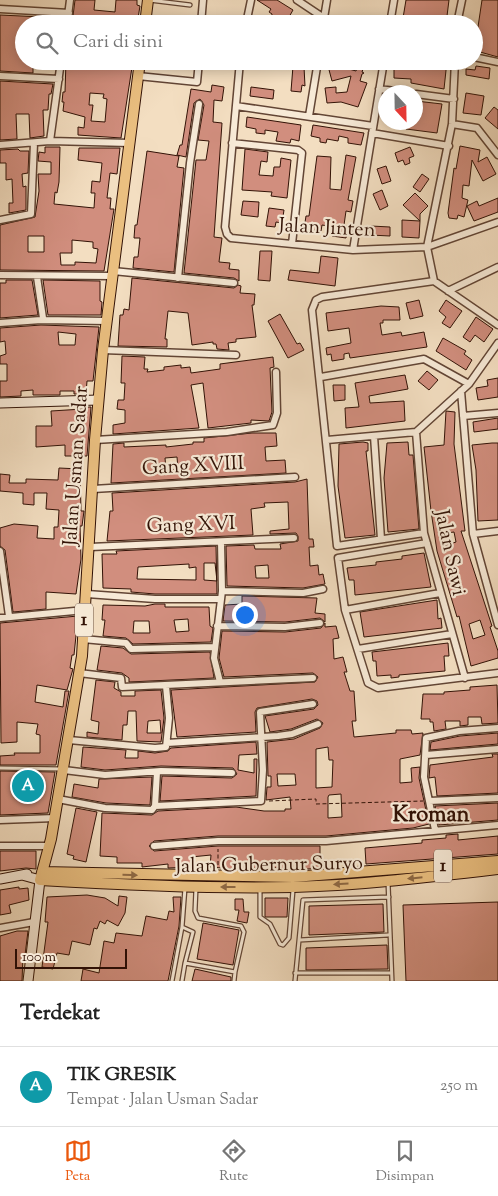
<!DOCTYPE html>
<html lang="id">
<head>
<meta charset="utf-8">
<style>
  body { margin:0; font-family:"Sorts Mill Goudy",serif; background:#f2f2f2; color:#222 }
  .compass { position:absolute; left:378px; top:85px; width:45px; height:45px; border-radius:50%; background:#fff; box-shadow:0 2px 12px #0003; rotate:158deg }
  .scale { position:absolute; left:15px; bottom:12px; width:112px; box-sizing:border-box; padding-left:5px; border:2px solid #321206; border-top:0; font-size:14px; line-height:18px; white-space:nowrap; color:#321206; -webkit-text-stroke:4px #f7ead7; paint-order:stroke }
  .you { position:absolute; left:244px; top:614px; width:18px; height:18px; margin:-12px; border:4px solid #fff; border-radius:50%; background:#1a73e8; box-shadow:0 0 0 8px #1a73e833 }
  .badge { display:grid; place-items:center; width:32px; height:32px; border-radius:50%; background:#ea580c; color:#fff; font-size:16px; font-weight:700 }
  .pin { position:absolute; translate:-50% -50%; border:2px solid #fff; box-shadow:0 1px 5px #0006 }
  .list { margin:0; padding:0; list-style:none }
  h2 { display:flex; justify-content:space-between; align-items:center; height:65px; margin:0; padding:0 20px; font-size:21px }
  h2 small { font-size:16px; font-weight:400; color:#767676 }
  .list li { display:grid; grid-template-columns:32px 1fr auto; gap:15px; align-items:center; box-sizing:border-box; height:80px; padding:0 20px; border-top:1px solid #e0e0e0 }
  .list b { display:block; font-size:19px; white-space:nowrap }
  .list p { margin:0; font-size:16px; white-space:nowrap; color:#767676 }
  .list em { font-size:16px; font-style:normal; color:#767676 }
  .icon { flex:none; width:28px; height:28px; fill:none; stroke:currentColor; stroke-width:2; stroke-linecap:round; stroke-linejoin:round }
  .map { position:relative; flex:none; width:498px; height:981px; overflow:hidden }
  .search { position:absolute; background:#fff; box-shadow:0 2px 12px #0003; left:15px; right:15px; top:15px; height:55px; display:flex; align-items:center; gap:12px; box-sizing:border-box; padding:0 18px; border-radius:28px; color:#767676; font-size:19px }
  .sheet { height:145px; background:#fff }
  nav { display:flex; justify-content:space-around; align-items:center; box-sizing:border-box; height:70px; border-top:1px solid #e0e0e0; background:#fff; font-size:14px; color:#767676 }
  nav a { display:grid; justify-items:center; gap:2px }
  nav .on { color:#ea580c }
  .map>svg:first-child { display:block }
  .building { fill:#d18e7e; stroke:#321206; fill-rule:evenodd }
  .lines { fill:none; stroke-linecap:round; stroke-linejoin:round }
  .service-casing { stroke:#624535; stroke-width:5.5 }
  .minor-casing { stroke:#624535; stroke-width:9 }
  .secondary-casing { stroke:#321206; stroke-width:11 }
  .trunk-casing { stroke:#321206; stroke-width:12 }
  .path { stroke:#321206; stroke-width:1; stroke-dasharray:4 2.5; stroke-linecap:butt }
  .service { stroke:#f7ead7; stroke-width:3 }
  .minor { stroke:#f7ead7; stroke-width:6 }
  .secondary { stroke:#f7ead7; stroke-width:9 }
  .trunk { stroke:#eabf80; stroke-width:10 }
  .oneway { fill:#8e6843 }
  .labels { text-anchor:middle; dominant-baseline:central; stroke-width:4.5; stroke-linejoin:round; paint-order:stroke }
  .shield { fill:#f7ead7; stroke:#6d5345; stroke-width:1 }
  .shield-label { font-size:19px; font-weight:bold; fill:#321206 }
  .street-label { font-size:20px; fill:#321206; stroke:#f7ead7 }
  .quarter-label { font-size:22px; font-weight:bold; fill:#321206; stroke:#f7ead7 }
</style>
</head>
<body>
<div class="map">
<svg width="498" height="981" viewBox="0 0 498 981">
  <rect width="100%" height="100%" fill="#f3dec1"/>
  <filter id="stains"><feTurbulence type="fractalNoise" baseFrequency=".004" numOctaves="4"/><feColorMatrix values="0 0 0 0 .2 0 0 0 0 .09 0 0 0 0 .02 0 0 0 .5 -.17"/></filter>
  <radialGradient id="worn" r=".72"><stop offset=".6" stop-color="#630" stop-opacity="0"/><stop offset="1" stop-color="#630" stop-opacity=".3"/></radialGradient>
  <path class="building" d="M75,0h20l-1,10 21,2 1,-12h21v5l3,1 -3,18h-65z
    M257,0h20l16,10 -8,14h-14l1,-10 -3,-2 2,-3z
    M406,0h43l-3,24h-44z
    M482,0h16v57l-18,-5v-4l-5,-1z
    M0,15l63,3 -1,6h-38l-1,37h10v12l-33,-2z
    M66,61h67l-12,77 -43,-3v-8l6,1 1,-11 -22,-6 1,-9h-2l1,-10h2zM90,93l14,1 -1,4 4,1 -2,23 -14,-1 2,-16h-4z
    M352,61h19l-2,7 -5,-2 -2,6 2,1 -2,1 -2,7 7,2 -9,24 -17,-5 -14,1 -2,-15 11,-1v6l11,-1 4,-16 -19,5 -4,-15 7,-1 21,6 2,-6z
    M394,61h53l-3,28 -33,-6v-4l-17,-1z
    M293,66l11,1 1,19 -3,-1 -1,7 -10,-1z
    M476,66l14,2 -1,11 -23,-4v-6l9,1z
    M0,81l53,3 -2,10h-2l-1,16h-5l1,26 -14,2 -1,-24h-13l1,25 -17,1z
    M212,85l12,2 -2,14 -8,-1 -1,22 9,1 -8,114 8,1 -3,24 11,1 -1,6 10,1v11l-5,-3 -50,-5 12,-113h10l3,-19 -11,-1 6,-35 -4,-6 -6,4 -8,54 -9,-2 3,-10h2l9,-56 20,3z
    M251,87l23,3 -1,9 -23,-3z
    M466,93l18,3 -3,19 -18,-2z
    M416,101l26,3 -5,29 -31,-4v-7h10z
    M494,107l4,3v19l-13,-11z
    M247,117l54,8 -2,16 -8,-2 -1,4 -14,-2 2,-9 -13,-2v4l-9,-1v-4l-10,-2z
    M313,125l51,8 -3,12 -13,-2v-5l-9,-2 -1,5 -11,-2 -1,4 -6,-1v-4l-9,-2z
    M460,146l20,4 -2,12 9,-5 9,17 -13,7 -11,-21 -3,26 -6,-1 -1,13 6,2 -4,17 -6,-2 -1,4 -8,-1 -1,-5 6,-45 2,1z
    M45,147h15l-1,35 -2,11 -2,-1 -1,12 40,4 1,-15h-4l1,-12 8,1 2,-19 -24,-3 1,-12h41l-3,26 -7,-1 -3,25h4l-1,11h4l-10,62 -104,-1v-45l35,-8 4,-26 -1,-17h13v-12l-13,-1 1,-9 6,1zM28,236h16v16h-16zM72,240l21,2v6l5,1 -2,14 -21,-1v3h-14l-1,-12h12z
    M410,147l4,9 -5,2 1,5 -5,2 -2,-5 -5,2 -3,-9z
    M18,149l2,2h9l-1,22 -6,1 1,13 3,-1v24l-17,3v-10h4l-1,-24 -6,1v-17h-6v-13z
    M245,149l23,3 -1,10 -6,-1 -2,14 14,1 1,-9h6l1,-9 10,2 -4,38 -16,-2 1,-4 -30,-2z
    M147,151l32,5 -2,11 7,1 -10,104 -41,-4 1,-11h4l2,-19h-6l1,-13h2z
    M346,155l10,2 -8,43 5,1 -2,11 -5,-1 -2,14 4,1 -2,12 -14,-2 2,-9 -12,-2 -1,6 -17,-2 2,-13h3l8,-60 14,1 -1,32 11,1z
    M386,166l5,15 -9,3 -5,-15z
    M422,174l7,5 -9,13 -7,-5z
    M382,190l6,16 -8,4 -7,-16z
    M415,193l13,13 -8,8v7l-17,-16z
    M498,198v14l-24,9 -7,-15 10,-5 2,5z
    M243,201l16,1 -1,15 -17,-2z
    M269,208l15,2 -2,13 -6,-1 -1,5 -9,-1z
    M402,220l18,1 -1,17 -17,-1z
    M371,226l19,1v9l-20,-1z
    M260,251h12l-2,30 -12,-1z
    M321,256l17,2 -3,28 -47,-6 2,-10 29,3z
    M132,278l102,10 4,-3 3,1 -1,7 15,1 -1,11h-2l4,32 -20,2v3l-8,1 1,7 -12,-1 -1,-5h-3v-2l-21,3 -4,-32 -20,-2 -3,28h2v8l-49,-1 2,-31h3l1,-6 5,1z
    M6,280h26l6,35 -38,3v-35h6z
    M43,280l57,1v20l2,1 -1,13h-53z
    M419,300l4,16 -13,3 -4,-16z
    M446,300l16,11 -12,17 -8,-5 4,-6 -7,-6z
    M381,306l18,1 1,13h-17v3h-3l2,12 19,-3 1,4 22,-4 3,15 -77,11 -1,-5 -5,1v5l-12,2 -1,-7 -4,1 -1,-7 25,-5 -2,-15 -21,3 -2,-18z
    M280,314l17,30 3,-1 4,7 -16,8 -20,-37z
    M476,317l17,12 -9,13 -9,-7 -5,7 -7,-5z
    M41,325l58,2 -6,54h-6l-1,13h-12v-3h-14v4h-27v-5l-12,1v5l-21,1v-16h7v-17h-7v-8l6,-2 -1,-13 -5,1v-14zM58,332l18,2 -1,11h-16z
    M443,338l23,13 -2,3 8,6 -6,10 -30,-19z
    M122,356l23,1 -1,12h4l-1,3 17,-2v-3l17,-2v3l9,-1 1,6 29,-4v-5l53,-7 1,10 -4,1 2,44 -3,9 -18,-1v3l-43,5 -5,-45 -12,2 8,43 -86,6v-9l12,-2v-13l-8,-1 1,-9h6l1,-17h-4z
    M427,371l11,9 -9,10 -11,-9z
    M405,375l3,14 -39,7 1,7 34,-2 1,20 -59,7 -1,-20 14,-1 -4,-24z
    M498,378v19l-20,3 -2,-12 12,-2 -1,-6z
    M333,385h12v15l-11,1z
    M84,407h7l-4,49h-22v-11l-29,2v-21h16l-1,-15 32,-2z
    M446,411l9,1 -1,32 11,87h-4l31,95 -2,1 8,24v7l-27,8 -12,-50 -2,1 -20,-66 -6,-40 -7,-64 20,-2zM454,532l2,10 -12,4 -3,-12zM480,620l5,15 -12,4 -4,-15z
    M498,418v11l-24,3 -1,-10z
    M252,433h24l1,13 -12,1 1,14 19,-1 1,13 -175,10 2,-39 11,-1v4l42,-2v2l27,-3v-2h11v-4zM177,457l1,12 -12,1 -1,-12z
    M363,442l5,1v8h-2l9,84 -30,3 -7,-52 1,-42z
    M408,442l1,13h4l6,74 -31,3 -4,-54 3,-35z
    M492,443h6v77l-20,1 -2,-51 -4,-25z
    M59,468l21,1 1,42h3l-2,15h-2l1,33 -5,35 -30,-2v17l-33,3 -8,-62 -5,-4v-18l14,-4 24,2 -1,12 17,1v-12h4l1,-17 -13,-1 1,-16h-13v12l-11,-1v-11l-23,-2v-17l10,1 -1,8h17v-4l32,1z
    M307,479l2,60h4l1,8h-5l1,19 8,-1 1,10 4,-1 2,10 -22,4 -76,-2 -1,-40 28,-1 1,4h26l-1,-5 18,-3v-5l-2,-3 -26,1v-3l19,-2 -1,-27 -24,1 1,4 -14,2 2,26 -146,6 3,-30h3l-1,-18 183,-11zM268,565l1,13h-13l-1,-12z
    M216,546l1,48h-62l-24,-2v-3l-28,-1 -1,-34h15l-1,-3zM204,563h11l2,18 -13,-1zM189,564v4l7,-1v13l-59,-1 1,-12z
    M424,553l7,34 -76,8 -1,-15h-5l-2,-12 29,-3v-3l26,-3v-3z
    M242,596l75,2 -2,15 10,1v8l-5,-4 -35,4 -62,-1 2,-16 17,-1z
    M437,600l1,19 3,-1 1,10 -78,9 -4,-25z
    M155,604h10v3h44l1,19 3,2 -2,14 -78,2 -7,-6 -23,-2 2,-16h-3l1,-15 42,1zM188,619l1,12 -13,1 -2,-12zM134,621h15l1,12h-17z
    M78,616l-4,39h-2l-2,13 3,1 -6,21 -30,-5 -2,17 28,5 2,-16h4l-13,74h-56v-9l15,-1 -1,-2h26v-18l-4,-1 2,-10 -21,-2v20l-16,1 -1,-120z
    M325,623v4l11,-1 3,12 -6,1 1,20 9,-2 4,15h-3l6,19h4l2,30h-4l2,16 42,-4v-3h15l1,4 11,-1 -3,22 -20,4v24l12,-1 -1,-14 9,-1 -1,11 10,46 -16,4 -87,8h-108l-64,5 -5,5 5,5 64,-5h102v22l-25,2 -35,-4v2l-26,1 -24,-2 1,-12 -20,2 1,10 -24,1v-4l-26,3v-4h-25v-6l-17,-1 2,-43 50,2 6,-4 78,-4 28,4h21v-2h6l-1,-12 -24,3 1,-13h4v-11h-3l-1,-34 27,-3 26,-11 3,-5 -6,-4 -26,10 -21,3 -5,-16 49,-7 4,-4 -1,-4 -5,-2 -55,9 -2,4 1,20 -79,5 -6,-47 144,-8 3,-5 -5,-4 -89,4 -5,-19 3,-27 63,1 36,-4zM328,747l1,13h4l-1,27 -16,1v-39zM277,774h18l1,11 -18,1zM341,794l1,23 -14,1v-21l1,-2z
    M448,643l1,13h-5l1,15 -46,4v2l-8,1v-3l-14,1 -1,-15h-3l-1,-9z
    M101,646l22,2 8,6 79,-2 4,26 -85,4v-4l-7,-5 -25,-3z
    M96,680l19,2 -1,6 7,4v4h14v-5l26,-1 3,28 -3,24 -24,-1 -1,-30h-8l-1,14h-4l-1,15 -35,-3v-5l11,2 1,-12 -8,-2zM160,720l1,13h-14l1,-12z
    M497,685l1,38 -16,1 -1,-7h-13v8l-8,1v-5h-15l1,8 -12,2 -1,-9h-3v-3h-9l2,-25h21v-2l26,-2v-3z
    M498,733v11l-68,6 1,-8 29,-6z
    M256,742l1,12 -18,1 -1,15 16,3v-14h3l-1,37 -96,5 2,-25 70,2 5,-4 -4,-6 -72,-2 -56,4 -24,-3 2,-20 43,3 -1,8h13v-7l17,2 13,-2 3,-3z
    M492,754h6v39l-61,3 -2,-19 -6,1 1,-13 63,-8z
    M0,771l55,1 -7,41 -48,2z
    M152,777l-2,28 -44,-2 -34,-6 2,-13 24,4 1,-9z
    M498,803v17l-59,5 -4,-19z
    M76,808l21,4 -11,50 -13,-3 1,-3 -7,-2z
    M458,834v6l40,-4v18l-132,10 -1,-16 57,-5v-3l24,-2v-3z
    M0,851h36v18l-10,-1 -26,3z
    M19,887v2l9,-1 1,12 -20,5 2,8 -11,2v-25z
    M87,895l18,3 13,8 1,-10 8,1 -2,16 -7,13 -11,-6 -2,4 -5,-3 -3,8 -3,-1 -4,17 -18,-4 -3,14 -12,-2 -4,16 -11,-2 6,-45h-3l2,-25z
    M173,897h8l-2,29 -11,55h-87l2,-12 16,4 5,-32 10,2 2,-10 26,3 4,-20 21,4 2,-9 5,1z
    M265,898h23l-1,19h-22z
    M235,899h8l1,13h5l-2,11 -10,-2 2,-11h-4z
    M498,902v79h-92l-3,-76z
    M383,904l1,28 -75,3v-29z
    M203,923l36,7 -6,35 -36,-6z
    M17,931h11l-3,24h-2l-1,26h-22v-45z
    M387,945l1,24 -82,1v-22z
    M195,969l36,8v4h-39z"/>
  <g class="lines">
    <defs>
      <path id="service" d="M149,0l41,5
        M0,768l61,1
        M388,882l4,99
        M260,889v28l10,7 10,20 3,1 6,-7 4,-48
        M182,927l11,5 -8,31
        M300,940l88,-5
        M295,973h96
        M172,981l10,-54 3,-39
        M182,981l3,-18 50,9 9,-40 -3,-6 -43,-8 -3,-7 1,-23
        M234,981l1,-9
        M295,981l8,-81 86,-3"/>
      <path id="minor" d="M297,0l27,18
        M0,9l69,4
        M67,24l3,-24
        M201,24l2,-24
        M246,24l5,-24
        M323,24l4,-24
        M390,24l4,-24
        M457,24l5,-24
        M474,57l24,5
        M240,61l-15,166 2,7 4,4 122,12 74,-3 71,-25
        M455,61l-3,63 -25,123 7,34 64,44
        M0,76l59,3
        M138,76l59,6 2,-21
        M379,89l24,3
        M416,94l38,5
        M236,106l137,20
        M309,116l9,-55
        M452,124l25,4 21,27
        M372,133l77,13
        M50,141l11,-80
        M232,143l66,7 4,3 -10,91
        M0,145l50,-4 80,2
        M0,220l31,-6 3,-71
        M353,250l31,-189
        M113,271l121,12
        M0,275l112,1
        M37,277l6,41 -2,2
        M178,278l12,-115 9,-59
        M448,291l50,-24
        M0,323l41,-3 66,1
        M103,350l133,5
        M321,377l103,-18 45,25
        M461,391l12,143 25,91
        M463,416l35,-3
        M416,432l8,101 41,145
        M416,432l53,-48 29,-41
        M374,436l7,103
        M95,440l132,-8 46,-7 4,-12 -1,-41
        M327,440l89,-8
        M93,489l202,-12
        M424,533l-87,13 -25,-236 4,-10 6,-3 112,-16
        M473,534l25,-3
        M427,543l-89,15 7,52 23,73 10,5 120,-15
        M90,547l204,-9
        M0,551l9,65
        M222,591l81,2 20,-4
        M87,594l68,5h66
        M345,610l95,-17
        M0,618l85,-8
        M217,626l68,1 35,-4
        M83,639l43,4 5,6 84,-2
        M358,649l94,-15
        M79,673l42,5 1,9 191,-9
        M220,682l-6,-24 8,-67 -1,-49
        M69,740l86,8 11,-1 3,-29 -3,-32
        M167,743l111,-7 14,-2 26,-10
        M426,755l72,-6
        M64,770l41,5 56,-4 71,2
        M58,799l47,9 47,2 3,-4
        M429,801l69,-3
        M155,806l106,-5 2,-31 -3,-58 53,-8
        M155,806l2,-34
        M0,820l55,-2
        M435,830l-11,-53 2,-39 33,-7 39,-3
        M0,846h49
        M154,846l64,-5h108l172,-16
        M0,928l34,-6"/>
      <path id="secondary" d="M0,403l98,-3
        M22,875l18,5 -12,101
        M0,879l27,-5"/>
      <path id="trunk" d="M145,24l3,-24
        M140,61l-37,289 -8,90 -13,216 -31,183 -11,41c85,5 170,9 254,7 68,-2 136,-10 204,-18
        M42,872l251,5 205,-16"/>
    </defs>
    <use href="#service" class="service-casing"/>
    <use href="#minor" class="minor-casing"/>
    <use href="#secondary" class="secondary-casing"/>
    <use href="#trunk" class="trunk-casing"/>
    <path class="path" d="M269,801l47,-2v5l107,-3
      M218,865v-16"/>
    <use href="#service" class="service"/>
    <use href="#minor" class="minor"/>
    <use href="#secondary" class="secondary"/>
    <use href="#trunk" class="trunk"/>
  </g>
  <defs><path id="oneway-solid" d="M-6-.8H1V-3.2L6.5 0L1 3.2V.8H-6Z" transform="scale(1.25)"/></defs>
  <g class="oneway">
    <use href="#oneway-solid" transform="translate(130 875) rotate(1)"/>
    <use href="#oneway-solid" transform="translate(415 878) rotate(174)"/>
    <use href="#oneway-solid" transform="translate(341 884) rotate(177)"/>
    <use href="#oneway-solid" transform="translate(228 887) rotate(180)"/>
  </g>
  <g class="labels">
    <g class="shield">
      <rect x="75" y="603.5" width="18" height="33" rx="4"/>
      <rect x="434" y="849.5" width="18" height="33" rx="4"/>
    </g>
    <g class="shield-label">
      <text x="84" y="620">1</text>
      <text x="443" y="866">1</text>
    </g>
    <g class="street-label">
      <text transform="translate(327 229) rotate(3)">Jalan Jinten</text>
      <text transform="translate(77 466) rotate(-86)">Jalan Usman Sadar</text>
      <text transform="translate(193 467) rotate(-3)">Gang XVIII</text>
      <text transform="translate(191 526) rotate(-2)">Gang XVI</text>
      <text transform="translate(449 553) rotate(78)">Jalan Sawi</text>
      <text transform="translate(269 866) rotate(-1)">Jalan Gubernur Suryo</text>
    </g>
    <g class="quarter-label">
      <text x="431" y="816">Kroman</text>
    </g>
  </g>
  <rect width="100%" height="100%" filter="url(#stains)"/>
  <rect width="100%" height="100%" fill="url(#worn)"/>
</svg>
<svg class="compass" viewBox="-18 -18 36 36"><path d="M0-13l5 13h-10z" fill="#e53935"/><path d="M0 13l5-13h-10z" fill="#767676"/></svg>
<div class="scale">100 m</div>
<div class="you"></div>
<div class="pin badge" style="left:28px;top:786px;background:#0f9aa8">A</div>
<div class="search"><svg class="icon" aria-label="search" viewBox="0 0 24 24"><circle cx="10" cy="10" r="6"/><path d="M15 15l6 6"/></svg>Cari di sini</div>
</div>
<section class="sheet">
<h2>Terdekat<small></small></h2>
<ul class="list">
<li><span class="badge" style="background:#0f9aa8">A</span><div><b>TIK GRESIK</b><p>Tempat · Jalan Usman Sadar</p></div><em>250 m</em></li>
</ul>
</section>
<nav>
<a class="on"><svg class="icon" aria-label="map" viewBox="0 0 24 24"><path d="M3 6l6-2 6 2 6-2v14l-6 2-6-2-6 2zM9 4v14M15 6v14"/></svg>Peta</a>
<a><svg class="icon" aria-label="directions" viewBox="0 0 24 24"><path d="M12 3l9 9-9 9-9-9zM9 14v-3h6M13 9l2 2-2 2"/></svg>Rute</a>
<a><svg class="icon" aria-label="saved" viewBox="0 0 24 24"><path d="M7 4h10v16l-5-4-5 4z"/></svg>Disimpan</a>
</nav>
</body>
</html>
